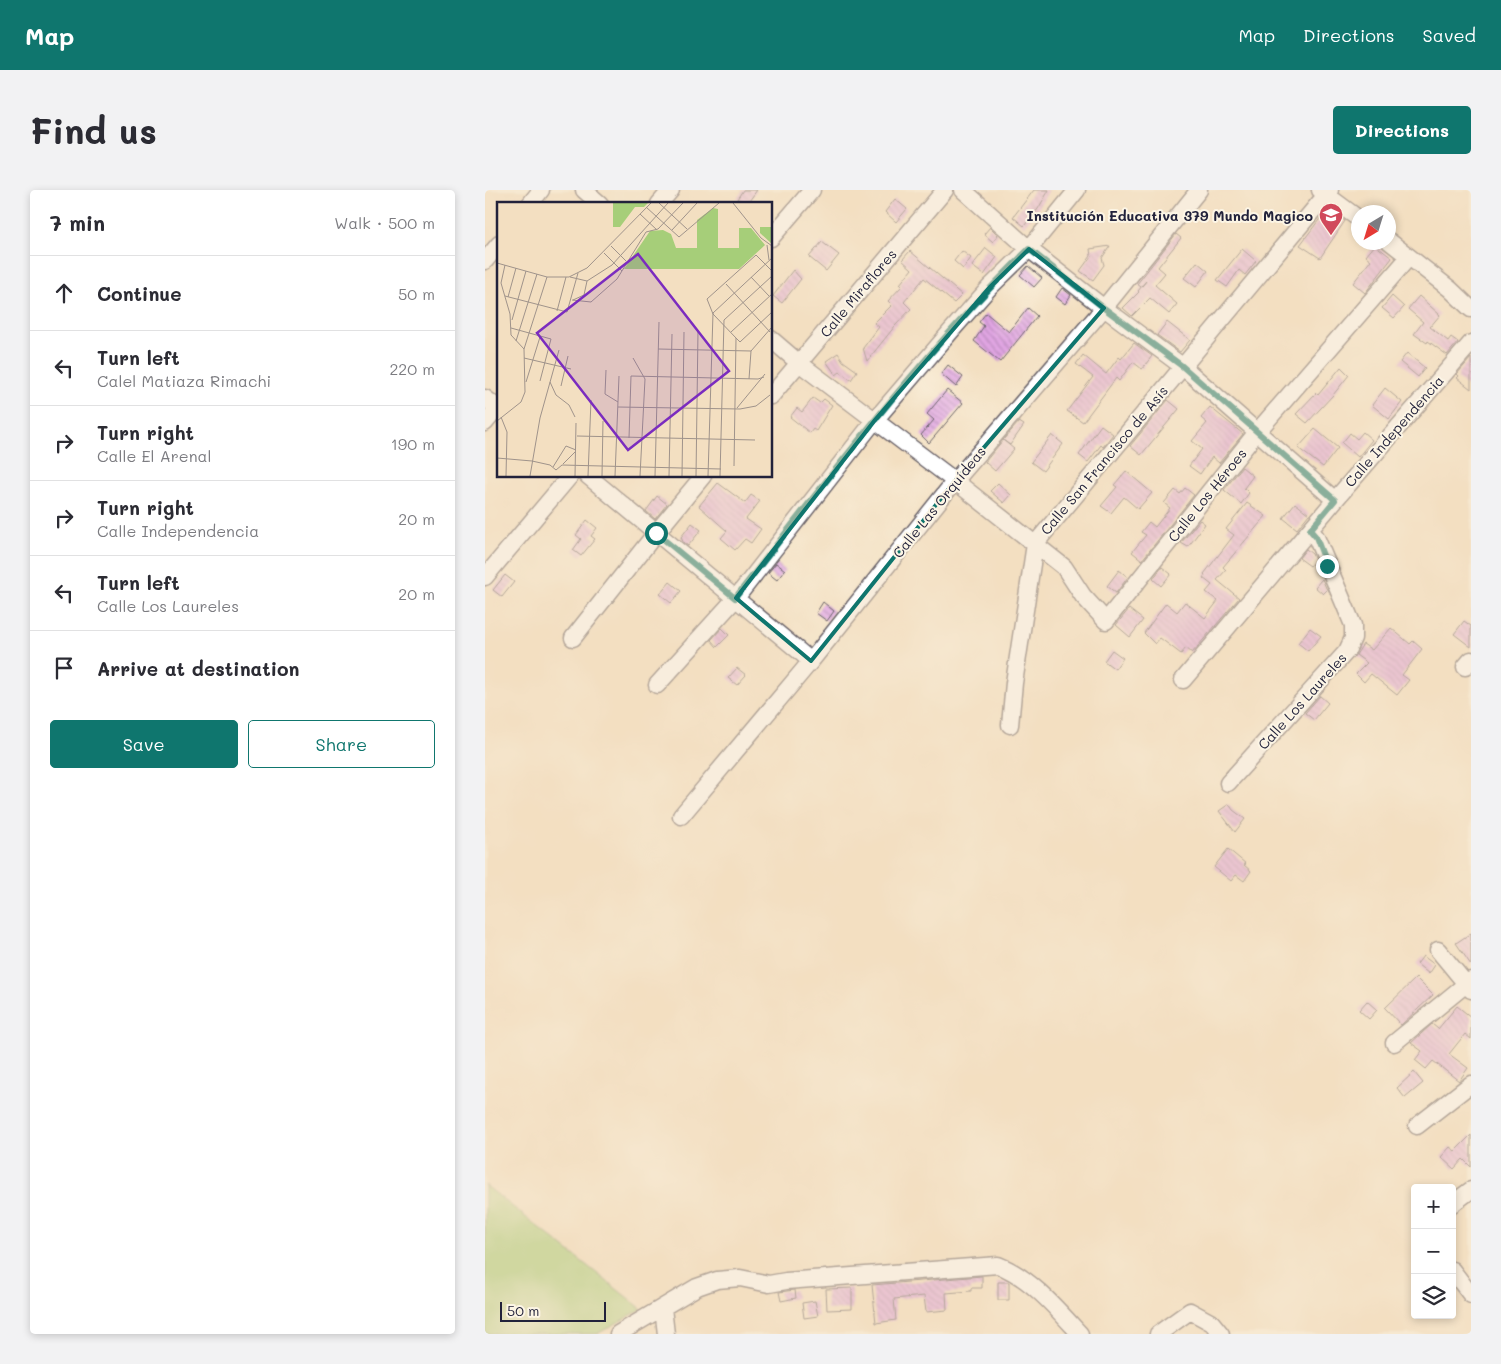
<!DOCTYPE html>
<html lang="en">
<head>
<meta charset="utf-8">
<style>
  body { margin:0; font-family:Mali,sans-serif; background:#f2f2f3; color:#2b2b33 }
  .controls { position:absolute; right:15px; bottom:15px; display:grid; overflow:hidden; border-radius:5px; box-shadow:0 2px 8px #0003 }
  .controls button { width:45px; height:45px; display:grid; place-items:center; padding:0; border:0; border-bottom:1px solid #e1e1e2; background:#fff; color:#2b2b33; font:25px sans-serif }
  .compass { position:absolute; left:866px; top:15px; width:45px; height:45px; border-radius:50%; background:#fff; box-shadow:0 2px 8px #0003; rotate:218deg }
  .scale { position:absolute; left:15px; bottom:12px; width:106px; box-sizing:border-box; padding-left:5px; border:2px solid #22223b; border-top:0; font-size:14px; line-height:18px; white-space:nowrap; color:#22223b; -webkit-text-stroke:4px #fcf5e5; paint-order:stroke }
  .stop { position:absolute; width:15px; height:15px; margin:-11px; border:4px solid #0f766e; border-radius:50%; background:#fff }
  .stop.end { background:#0f766e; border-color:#fff; box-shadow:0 1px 5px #0008 }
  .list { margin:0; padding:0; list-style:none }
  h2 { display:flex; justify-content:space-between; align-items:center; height:65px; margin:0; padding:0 20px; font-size:21px }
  h2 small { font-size:16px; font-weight:400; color:#7c7c81 }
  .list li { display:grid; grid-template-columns:32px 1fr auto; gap:15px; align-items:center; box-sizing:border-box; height:75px; padding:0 20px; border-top:1px solid #e1e1e2 }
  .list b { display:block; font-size:19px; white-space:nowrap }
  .list p { margin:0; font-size:16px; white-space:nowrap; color:#7c7c81 }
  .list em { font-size:16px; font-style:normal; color:#7c7c81 }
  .actions { display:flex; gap:10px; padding:15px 20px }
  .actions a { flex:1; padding:11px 0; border:1px solid #0f766e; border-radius:5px; text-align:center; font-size:18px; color:#0f766e }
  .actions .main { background:#0f766e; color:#fff }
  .icon { flex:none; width:28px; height:28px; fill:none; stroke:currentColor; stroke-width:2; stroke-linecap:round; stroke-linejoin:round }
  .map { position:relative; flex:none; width:986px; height:1144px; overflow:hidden; border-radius:5px }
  header { display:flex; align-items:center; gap:30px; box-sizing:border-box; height:70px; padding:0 25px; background:#0f766e; color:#fff }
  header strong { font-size:24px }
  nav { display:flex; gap:28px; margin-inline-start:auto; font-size:18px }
  .intro { display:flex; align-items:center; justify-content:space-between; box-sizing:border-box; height:120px; padding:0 30px }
  h1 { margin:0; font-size:35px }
  .button { padding:12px 22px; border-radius:5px; background:#0f766e; color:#fff; font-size:18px; font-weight:700 }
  main { display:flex; gap:30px; padding:0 30px }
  aside { flex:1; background:#fff; border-radius:5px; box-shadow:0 2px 8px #0003 }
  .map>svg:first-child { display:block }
  .green { fill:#a6ce79; stroke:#64785a }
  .building { fill:url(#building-back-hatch) }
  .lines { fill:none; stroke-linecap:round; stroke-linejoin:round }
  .minor-casing { stroke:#6b646a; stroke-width:19 }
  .minor { stroke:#fff; stroke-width:16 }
  .route { stroke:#0f766e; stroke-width:6 }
  .marked { fill:none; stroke:#0f766e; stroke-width:4; stroke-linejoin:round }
  .labels { text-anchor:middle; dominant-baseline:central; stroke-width:4; stroke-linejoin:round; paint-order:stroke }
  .poi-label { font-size:14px; font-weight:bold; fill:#22223b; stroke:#fcf5e5; text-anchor:end }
  .street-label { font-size:14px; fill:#22223b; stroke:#fcf5e5 }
  .inset-road { fill:none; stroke:#9f938b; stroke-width:1 }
  .view { fill:#7b2cbf; fill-opacity:0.15; stroke:#7b2cbf; stroke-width:2.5 }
  .inset-edge { fill:none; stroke:#22223b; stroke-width:2.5 }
</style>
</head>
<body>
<header>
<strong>Map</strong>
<nav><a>Map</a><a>Directions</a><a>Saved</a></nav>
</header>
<div class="intro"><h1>Find us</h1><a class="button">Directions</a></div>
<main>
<aside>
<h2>7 min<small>Walk · 500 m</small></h2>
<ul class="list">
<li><svg class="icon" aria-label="ahead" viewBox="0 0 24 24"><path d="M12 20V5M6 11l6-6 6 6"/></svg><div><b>Continue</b></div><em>50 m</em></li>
<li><svg class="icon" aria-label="left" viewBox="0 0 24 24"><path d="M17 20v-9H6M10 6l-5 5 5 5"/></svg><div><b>Turn left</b><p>Calel Matiaza Rimachi</p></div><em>220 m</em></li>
<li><svg class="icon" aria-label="right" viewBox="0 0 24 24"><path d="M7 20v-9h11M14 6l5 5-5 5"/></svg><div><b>Turn right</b><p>Calle El Arenal</p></div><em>190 m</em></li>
<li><svg class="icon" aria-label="right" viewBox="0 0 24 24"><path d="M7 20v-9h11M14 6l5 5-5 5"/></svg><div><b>Turn right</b><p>Calle Independencia</p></div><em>20 m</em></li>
<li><svg class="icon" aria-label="left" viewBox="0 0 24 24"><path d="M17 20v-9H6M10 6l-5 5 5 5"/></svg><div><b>Turn left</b><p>Calle Los Laureles</p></div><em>20 m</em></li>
<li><svg class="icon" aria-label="arrive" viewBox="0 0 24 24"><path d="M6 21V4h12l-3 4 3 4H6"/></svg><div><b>Arrive at destination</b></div></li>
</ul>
<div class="actions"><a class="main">Save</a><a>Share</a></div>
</aside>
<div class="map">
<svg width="986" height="1144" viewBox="0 0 986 1144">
  <defs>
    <pattern id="building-back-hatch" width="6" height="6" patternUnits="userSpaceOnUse" patternTransform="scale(1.25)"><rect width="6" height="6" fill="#e1a6e3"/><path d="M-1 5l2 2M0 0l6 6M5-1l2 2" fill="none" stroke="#b687b9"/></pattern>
  </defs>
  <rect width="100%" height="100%" fill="#fcf5e5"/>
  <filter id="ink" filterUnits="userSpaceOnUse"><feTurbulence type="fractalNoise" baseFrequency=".02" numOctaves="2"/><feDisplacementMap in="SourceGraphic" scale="10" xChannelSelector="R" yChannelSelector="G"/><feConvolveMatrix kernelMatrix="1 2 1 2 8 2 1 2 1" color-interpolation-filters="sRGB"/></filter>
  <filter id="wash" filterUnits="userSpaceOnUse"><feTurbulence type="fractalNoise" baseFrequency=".0096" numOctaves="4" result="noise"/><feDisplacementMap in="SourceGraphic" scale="20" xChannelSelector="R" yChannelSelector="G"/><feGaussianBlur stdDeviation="1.12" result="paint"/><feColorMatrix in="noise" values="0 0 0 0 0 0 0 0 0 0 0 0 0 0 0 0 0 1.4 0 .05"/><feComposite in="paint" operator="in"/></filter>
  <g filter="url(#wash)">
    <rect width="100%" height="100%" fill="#f3dfc1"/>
    <path class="green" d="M0,995l157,124 -45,25h-112z"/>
    <g id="blocks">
      <path class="building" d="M258,0h14l-10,14 -10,-5z
        M549,0h15l-11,19 -14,17 -11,-9z
        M410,9l12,10 -11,13 -11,-10z
        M843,18l17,13 -25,37 -20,-13z
        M505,37l8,8 -5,7 -9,-8z
        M691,44l5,4 -23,29 7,6 -10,12 22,19 -8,10 -19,-16 -18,18 -9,-8 16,-16 -1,-1 8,-10 -5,6 -4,-3z
        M337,52l17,13 -13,16 -17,-14z
        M890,55l17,13 -27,35 -12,-10 18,-23 -5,-4z
        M625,56l-8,12 2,7 -11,15 -13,-9 11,-15 -1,-7z
        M501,58l11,9 -13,18 -12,-9z
        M757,59l14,12 -11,14 -6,-5 -12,17 -10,-7z
        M425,61l52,44 -8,8 -30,-25 -20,24 7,7 -16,17 -28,35 -4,-13 16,-21 -5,-4 18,-18 -4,-4 14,-15 -2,-2 12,-15 -10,-9z
        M477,61l9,7 -8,11 -9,-8z
        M712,72l11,9 -12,16 -12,-9z
        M543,76l14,12 -8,9 -14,-12z
        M308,80l8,9 -19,24 -9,-7z
        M577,98l9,7 -6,9 -9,-7z
        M907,106l12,11 -10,11 -12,-10z
        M934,106l21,19 -10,12 18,14 3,-4 7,5 -11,13 -19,-14 -1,2 -13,-9 9,-12 -15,-13z
        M543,118l9,8 -37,46 -26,-21 10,-15 -5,-4 7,-9 23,19z
        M682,132l23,18 -10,12 -23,-17z
        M649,153l18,13 -10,13 -9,-7 -14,19 -3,-3 -33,44 -16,-11 26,-34 -17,-13 7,-9 23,19 13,-17 2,2z
        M353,163l5,8 14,10 -6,9 -11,-8 -4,3 -10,-14z
        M922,163l18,15 -7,9 -18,-15z
        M986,168v31l-14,-11 2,-2 -2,-2z
        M463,175l15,12 -7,10 -15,-13z
        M856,177l8,8 -16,20 -26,28 -11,-9 20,-21 2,2z
        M900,198l17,14 -13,17 -17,-14z
        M462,200l16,13 -34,40 -8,-8 13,-15 -7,-6z
        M328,208l7,5 4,-4 8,6 -16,26 -3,-2 -3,4 -20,-16 7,-9 5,4z
        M683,210l11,9 -38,46 -11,-9z
        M725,217l33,27 -24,29 -7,-6 -12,17 -11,-8 13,-17 -10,-8 15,-18 -6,-5z
        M534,232l5,3 -14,20 -7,-5z
        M616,235l12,9 -10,13 -2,-2 -13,17 -9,-7z
        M830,239l23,19 -15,19 -25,-19z
        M878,242l9,8 -14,17 -16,-14 8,-10 7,6z
        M567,245l11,9 -20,27 -12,-9z
        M518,250l11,9 -19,22 -10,-9z
        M757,277l11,9 -9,12 5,5 -8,11 -17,-14z
        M641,281l26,22 -14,16 -14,-12 -13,16 -10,-7 16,-19 -3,-2z
        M233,293l27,20 6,-8 9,6 -14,18 15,10 -10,14 -6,-4 -10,11 -14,-12 6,-7 -28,-25z
        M513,293l13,12 -7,8 -14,-12z
        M700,298l9,7 -52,65 -10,-8 14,-17 -5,-3 8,-10 6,5 15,-19 -6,-5 11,-13 5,4z
        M172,306l10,8 -12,15 -9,-8z
        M762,313l19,13 -43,51 3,3 -9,10 22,18 -47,55 -6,-5 -5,6 -21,-16 -5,6 -11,-11 22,-30 11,9 8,-10 20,16 13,-17 -12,-9 6,-7 -9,-7 2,-3 -1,-1 30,-39 -8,-6z
        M810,313l14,11 -12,15 -14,-11z
        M102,330l10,8 -6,8 4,3 -14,17 -8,-6 8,-11 -5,-4z
        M715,330l5,4 -17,23 -7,-4z
        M207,333l9,7 -13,16 -5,-4 -2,-5z
        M821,359l6,5 3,6 -5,6 -11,-8z
        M291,373l9,7 -8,10 -9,-7z
        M677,377l9,7 -10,12 -8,-7z
        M634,380l9,7 -12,16 -9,-7z
        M20,385l9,7 -12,15 -9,-7z
        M837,389l5,11 -4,4 -8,-7z
        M185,392l11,9 -10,12 -11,-9z
        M338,412l11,9 -7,10 -11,-8z
        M644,419l14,11 -13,17 -14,-12z
        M979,431l7,5v21l-17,-13z
        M237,438l7,7 -12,12 -6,-7z
        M825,438l11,8 -13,15 -10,-8z
        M906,438l19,16 3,-3 9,8 -20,26 7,5 -12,15 -26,-21 -7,8 -8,-8 11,-11 -11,-8 7,-11 9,6z
        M627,460l11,8 -8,11 -11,-8z
        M252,478l9,7 -9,10 -9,-7z
        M835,506l8,7 -14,17 -9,-7z
        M744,614l4,6 12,9 -10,13 -16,-21z
        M743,659l18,15 -2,1 7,6 -7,10 -8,-6 -5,6 -17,-14z
        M986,743v32l-15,-22z
        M938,766l12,9 -6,9 -12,-10z
        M931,788l17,17 -32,30 -16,-17z
        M882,811l10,9 -8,9 -10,-9z
        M972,816l14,11v22l-6,-5 -16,20 19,14 -9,13 -26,-20 -7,8 -11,-9 7,-9 -11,-8 21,-19 6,5z
        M929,882l9,11 -18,15 -8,-10z
        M986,945v32l-8,-8 -9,10 -13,-12 9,-10 5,4z
        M497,1086v12h-11v3l-25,2 1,17 -21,2 -2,-16 -30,3 2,21 -20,3 -4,-38z
        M513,1092h11v18h-11z
        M367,1098v21l-25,1 -1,-21z
        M310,1100l1,8 -15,3 -2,-9z
        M330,1111l3,15 -14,2 -2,-15z"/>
    </g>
  </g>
  <g filter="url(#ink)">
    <use href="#blocks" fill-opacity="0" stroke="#6b646a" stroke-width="1"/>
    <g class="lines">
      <defs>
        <path id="minor" d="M99,0l16,14
          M478,0l66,59 75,59 78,58 153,134
          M835,0l39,29
          M45,14l11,-14
          M174,14l12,-14
          M286,48l41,-48
          M904,51l61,48 21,20
          M0,71l14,-17
          M286,149l28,24 156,118 109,86 19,29 23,25 151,-189 152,-175
          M286,206l174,-206
          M0,208l14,11
          M0,233l14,-17
          M103,286l223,185
          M0,387l85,-101
          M88,448l83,-105 47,-57
          M980,477l6,-7
          M698,490l152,-180 136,-157
          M172,495l79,-87 139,-178 76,-89 38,-43 40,-39 48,-59
          M525,535l4,-42 21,-139 295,-354
          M743,593l119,-132 6,-13v-13l-37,-88 -6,-7
          M196,626l130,-155 144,-180 149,-173 95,-118
          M953,760l33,40
          M909,853l77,-63
          M932,936l54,-42
          M967,1014l19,-14
          M967,1080l19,25
          M178,1118l3,26
          M133,1144l79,-47 20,-7 23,-2 29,6 17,-3 212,-16c32,12 59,44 82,69
          M673,1144l32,-23 22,12 9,11"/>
      </defs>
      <use href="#minor" class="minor-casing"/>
      <use href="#minor" class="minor"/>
    </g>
  </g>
  <g class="lines" filter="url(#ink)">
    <path class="route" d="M171,343l79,65c94,-120 185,-243 294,-349l75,59 78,58 153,134 -25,30 6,7 11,29"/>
  </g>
  <path d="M0 0H986V1144H0ZM544,59l75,59 -149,173 -144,180 -75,-63 139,-178 114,-132z" fill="#f3dfc1" fill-opacity=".55" fill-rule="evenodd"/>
  <path class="marked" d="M544,59l75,59 -149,173 -144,180 -75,-63 139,-178 114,-132z"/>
  <defs>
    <symbol id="school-pin" viewBox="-11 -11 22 30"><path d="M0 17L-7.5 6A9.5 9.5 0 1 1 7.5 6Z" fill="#d1495b" stroke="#fcf5e5"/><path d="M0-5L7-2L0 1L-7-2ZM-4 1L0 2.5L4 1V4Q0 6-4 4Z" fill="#fff"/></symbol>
  </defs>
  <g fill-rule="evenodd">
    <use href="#school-pin" x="832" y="11" width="28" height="38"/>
  </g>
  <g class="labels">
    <g class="poi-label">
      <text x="828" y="25">Institución Educativa 379 Mundo Magico</text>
    </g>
    <g class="street-label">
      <text transform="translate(373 103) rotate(-50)">Calle Miraflores</text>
      <text transform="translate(909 241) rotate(-49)">Calle Independencia</text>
      <text transform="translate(619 270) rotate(-50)">Calle San Francisco de Asís</text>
      <text transform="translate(722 305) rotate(-51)">Calle Los Héroes</text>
      <text transform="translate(454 312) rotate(-51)">Calle Las Orquídeas</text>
      <text transform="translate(817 511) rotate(-48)">Calle Los Laureles</text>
    </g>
  </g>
  <g transform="translate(12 12)">
    <rect width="275" height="275" fill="#f3dfc1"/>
    <path d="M116,1h35l-4,4h-9l-15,20h-7zM216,6l5,1v39h21v-20h12l14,17 -26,24h-115l26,-38 13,-1 8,4 5,14h21v-28zM263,25h12v17l-12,-11z" fill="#a6ce79"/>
    <path class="inset-road" d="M162,1l28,26M236,1l28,35 11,8M149,5l33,30 40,-34M143,12l17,16M175,28l25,-27M270,43l2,15M114,44l15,15M107,51l18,18M0,61l50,14h22l18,-9 64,-65M73,75l17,4 25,-16 56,-62M254,75l18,19M229,82l44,48M8,94l62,16 11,-39M11,95l8,-29M75,98l19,2 26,-23 29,-47 12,-3 25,-26M76,98l11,-5 3,-14M60,109l9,-34M15,118l14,-49M14,126l40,11 -11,42M234,130l41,-38M239,136l-23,-24 -6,-15 49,-44 16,16M19,139l21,-67M27,147l23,-72M161,147l93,2M27,156l47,11M136,156l12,21 -5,97M109,168l-1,24 13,8M252,177l2,-28 21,-24M29,180l14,-45M53,180l6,13 13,10 6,12M64,184l7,-30M121,205l122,2 16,-3 14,-11M240,206l28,-34M4,215l6,15 -1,44M0,219l24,-19 4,-10 -1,-43 -13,-14 -1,-21 -9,-31 4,-18M80,234l178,4M132,236l2,-62 127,3 6,-2M0,256l35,3 18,4 6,5 6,-5 159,4M66,262l12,-12M237,264l2,-128 4,4 32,-30M56,265l13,-21 10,4M33,274l10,-58 19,-68M78,274l1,-53M91,274l3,-76M105,274l1,-55M118,274l4,-100M158,274l4,-154M172,274l3,-142M185,274l2,-144M199,274l2,-145M211,274l5,-163 59,-55M223,274l4,-156 48,-44"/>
    <path class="view" d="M141,52l91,117 -101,79 -91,-117z"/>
    <rect width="275" height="275" class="inset-edge"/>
  </g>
</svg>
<div class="controls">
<button>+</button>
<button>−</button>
<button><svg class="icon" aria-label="layers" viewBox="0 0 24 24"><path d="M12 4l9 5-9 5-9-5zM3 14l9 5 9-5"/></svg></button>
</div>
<svg class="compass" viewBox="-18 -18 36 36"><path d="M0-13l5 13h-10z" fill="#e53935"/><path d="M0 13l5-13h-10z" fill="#7c7c81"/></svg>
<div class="scale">50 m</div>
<div class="stop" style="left:171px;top:343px"></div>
<div class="stop end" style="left:842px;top:376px"></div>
</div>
</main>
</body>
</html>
